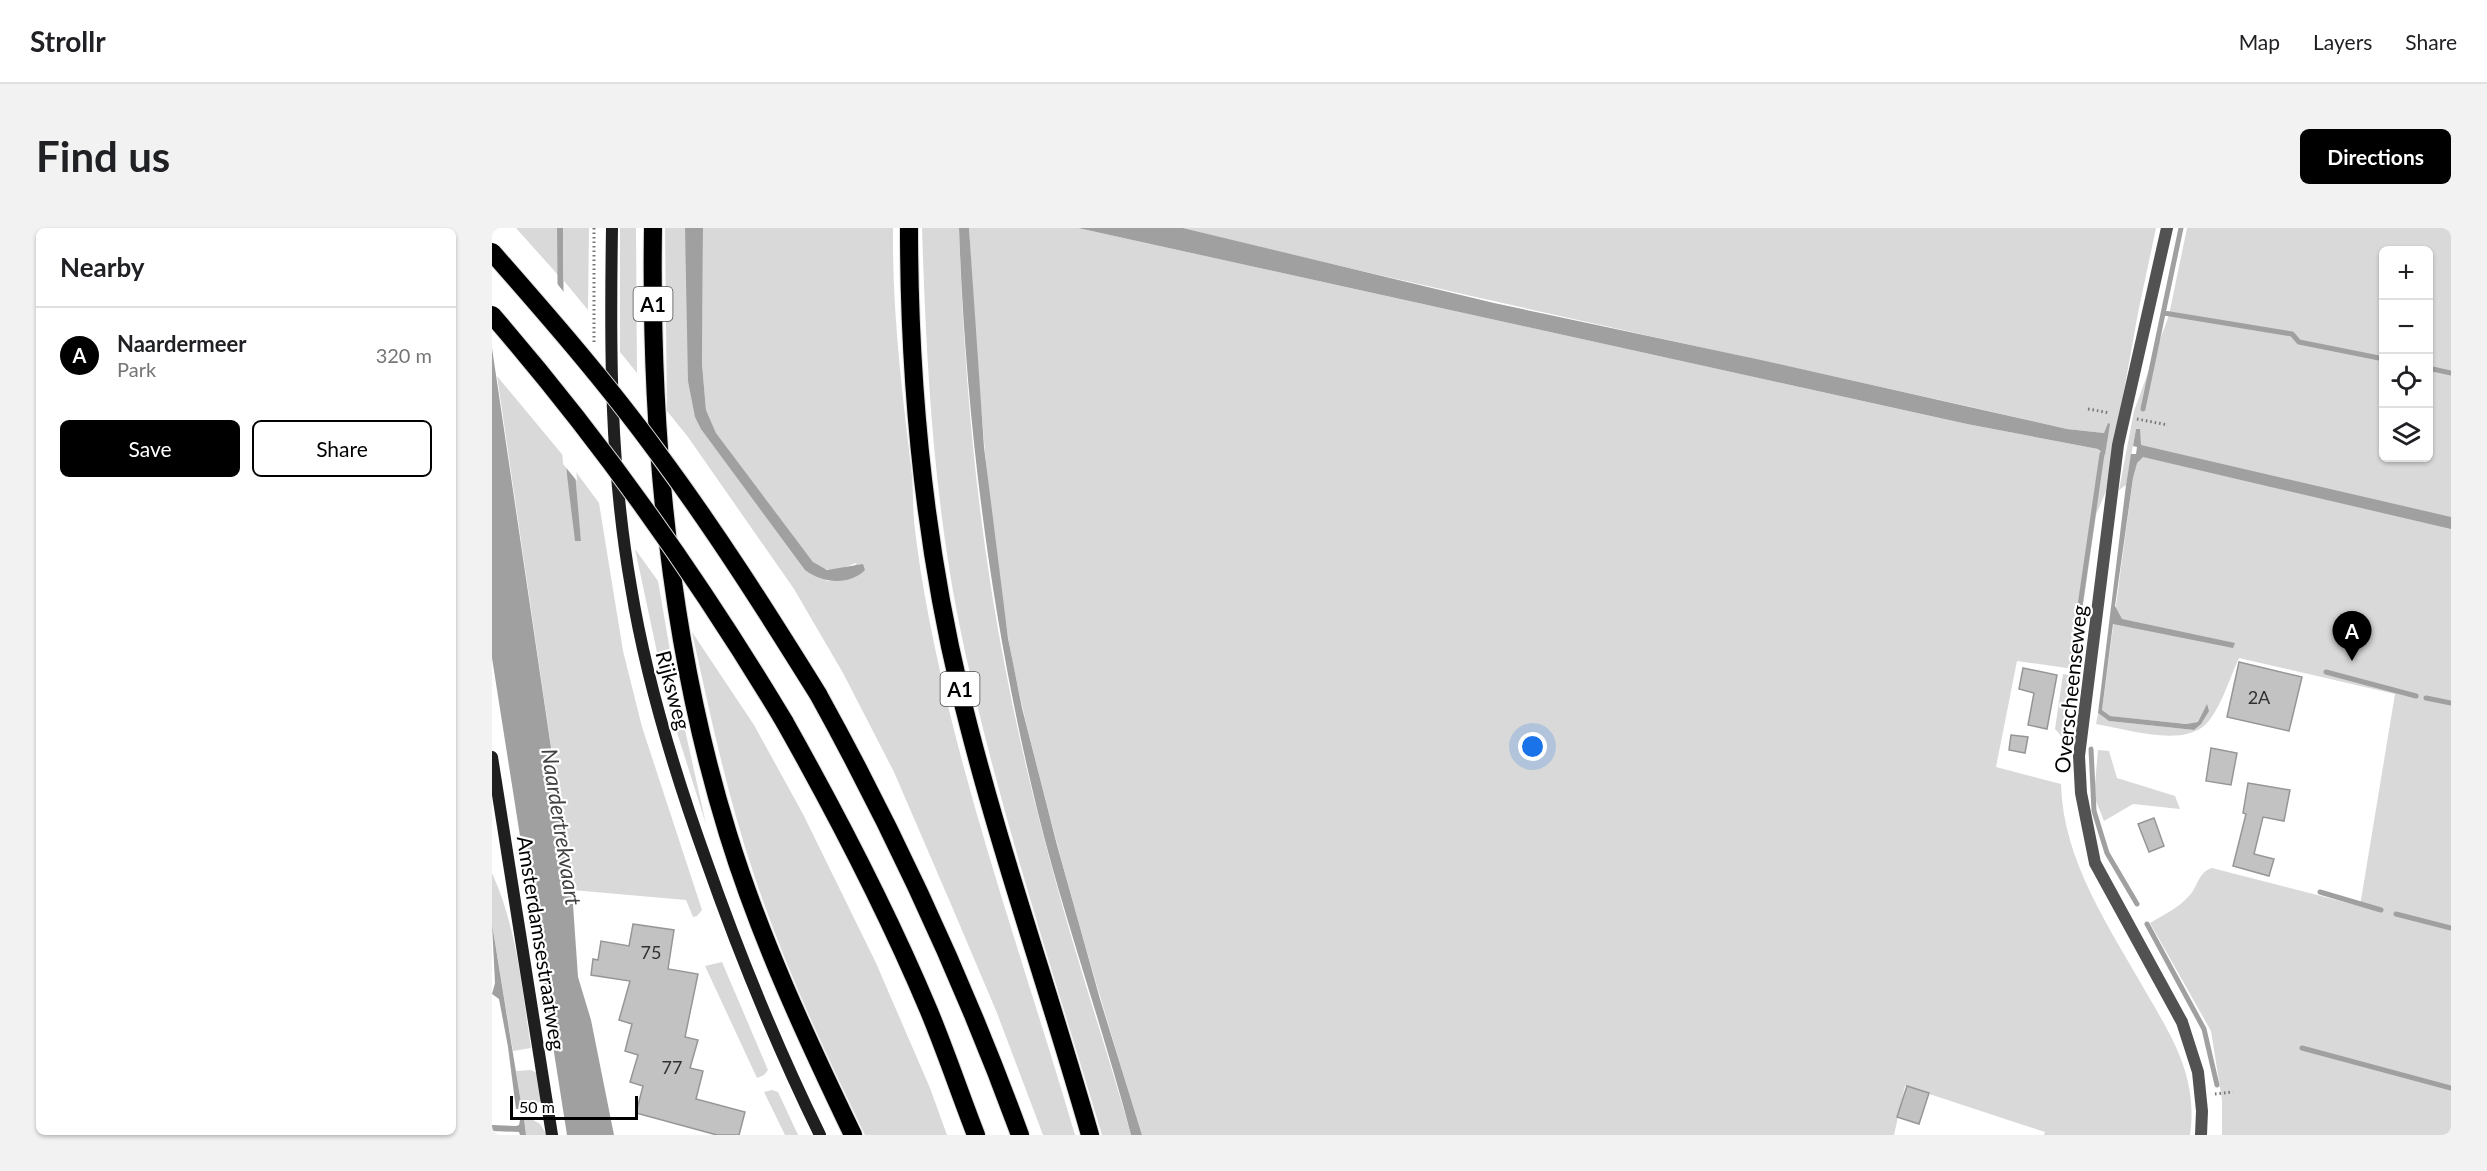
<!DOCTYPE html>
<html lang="en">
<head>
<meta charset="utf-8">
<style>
  body { margin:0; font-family:Lato,sans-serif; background:#f2f2f2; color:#202124 }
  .controls { position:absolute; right:18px; top:18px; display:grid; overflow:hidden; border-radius:9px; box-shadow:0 2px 4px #0004 }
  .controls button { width:54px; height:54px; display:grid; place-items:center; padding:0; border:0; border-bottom:2px solid #e0e0e0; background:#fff; color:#202124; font:30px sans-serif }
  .scale { position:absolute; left:18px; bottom:15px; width:128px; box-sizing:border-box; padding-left:6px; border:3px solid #000; border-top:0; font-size:16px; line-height:21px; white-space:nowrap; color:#000; -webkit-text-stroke:4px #fff; paint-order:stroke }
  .you { position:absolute; left:1041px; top:519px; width:21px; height:21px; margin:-15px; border:4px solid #fff; border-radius:50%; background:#1a73e8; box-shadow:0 0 0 9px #1a73e833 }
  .badge { display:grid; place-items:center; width:39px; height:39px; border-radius:50%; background:#000; color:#fff; font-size:20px; font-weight:700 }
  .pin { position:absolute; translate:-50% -50px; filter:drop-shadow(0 2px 3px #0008) }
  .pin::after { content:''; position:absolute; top:32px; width:21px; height:18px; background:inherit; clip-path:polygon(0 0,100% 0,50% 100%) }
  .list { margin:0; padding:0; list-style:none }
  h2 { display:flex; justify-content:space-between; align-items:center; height:78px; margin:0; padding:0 24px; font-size:26px }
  h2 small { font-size:20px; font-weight:400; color:#757577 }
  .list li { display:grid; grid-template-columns:39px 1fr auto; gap:18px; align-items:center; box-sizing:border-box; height:96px; padding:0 24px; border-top:2px solid #e0e0e0 }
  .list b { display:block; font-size:22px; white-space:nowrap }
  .list p { margin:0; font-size:20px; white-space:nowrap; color:#757577 }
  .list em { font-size:20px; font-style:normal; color:#757577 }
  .actions { display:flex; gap:12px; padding:18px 24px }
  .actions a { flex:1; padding:14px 0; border:2px solid #000; border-radius:9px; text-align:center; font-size:21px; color:#000 }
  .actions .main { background:#000; color:#fff }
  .icon { flex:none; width:33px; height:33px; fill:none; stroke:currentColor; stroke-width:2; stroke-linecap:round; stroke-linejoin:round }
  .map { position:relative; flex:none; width:1959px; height:907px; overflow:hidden; border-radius:9px }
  header { display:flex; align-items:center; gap:36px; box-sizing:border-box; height:84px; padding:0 30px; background:#fff; border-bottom:2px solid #e0e0e0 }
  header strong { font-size:28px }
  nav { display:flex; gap:33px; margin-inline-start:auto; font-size:21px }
  .intro { display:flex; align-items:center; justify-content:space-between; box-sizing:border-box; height:144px; padding:0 36px }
  h1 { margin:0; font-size:42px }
  .button { padding:15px 27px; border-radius:9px; background:#000; color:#fff; font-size:21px; font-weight:700 }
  main { display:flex; gap:36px; padding:0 36px }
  aside { flex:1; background:#fff; border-radius:9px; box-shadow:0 2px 4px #0004 }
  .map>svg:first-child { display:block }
  .green { fill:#d9d9d9; fill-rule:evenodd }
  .water { fill:#a0a0a0 }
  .pier { fill:#fff }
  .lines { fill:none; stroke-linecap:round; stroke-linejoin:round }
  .stream { stroke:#a0a0a0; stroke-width:5 }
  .building { fill:#c2c2c2; stroke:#969696; stroke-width:1.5 }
  .highway-casing { stroke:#dbdbdb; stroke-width:20 }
  .path { stroke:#747474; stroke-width:3; stroke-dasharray:1.5 3; stroke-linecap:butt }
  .street { stroke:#525252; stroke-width:12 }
  .secondary { stroke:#1f1f1f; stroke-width:12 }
  .highway { stroke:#000; stroke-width:18 }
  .highway-bridge-casing { stroke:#dbdbdb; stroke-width:20; stroke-linecap:butt }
  .highway-bridge { stroke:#000; stroke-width:18 }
  .labels { text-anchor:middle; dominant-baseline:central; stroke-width:4.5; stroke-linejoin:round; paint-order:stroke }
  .number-label { font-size:18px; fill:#303030 }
  .shield { fill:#fff; stroke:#4c4c4c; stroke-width:1.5 }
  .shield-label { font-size:20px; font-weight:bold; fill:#000 }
  .street-label { font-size:21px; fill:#000; stroke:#fff }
  .water-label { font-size:22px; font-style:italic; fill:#414141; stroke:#fff }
</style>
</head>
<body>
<header>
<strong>Strollr</strong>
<nav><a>Map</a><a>Layers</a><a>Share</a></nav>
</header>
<div class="intro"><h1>Find us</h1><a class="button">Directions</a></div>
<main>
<aside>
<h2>Nearby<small></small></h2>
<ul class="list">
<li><span class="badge">A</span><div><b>Naardermeer</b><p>Park</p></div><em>320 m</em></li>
</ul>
<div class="actions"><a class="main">Save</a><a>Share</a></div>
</aside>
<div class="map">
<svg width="1959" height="907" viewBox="0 0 1959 907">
  <rect width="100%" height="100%" fill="#fff"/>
  <path class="green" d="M24,0h41l1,47z
    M71,0h26l-1,82 -24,-29z
    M128,0h16l1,145 -17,-21z
    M173,0h20l10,189 132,164 24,-3 5,-15c-15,6 -29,12 -43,-1l-97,-129 -10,-23 -4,-46 1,-136h190c-1,83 9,164 19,247 1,15 1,31 2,46 7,65 21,130 36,193 35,142 84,281 125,421h-32l-46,-122 -47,-111 -56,-130 -51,-99 -49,-84 -106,-152 -21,-26z
    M430,0h37c5,148 18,298 47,444 19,99 45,197 74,294 17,56 35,112 51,169h-29c-51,-171 -109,-342 -144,-517 -25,-128 -32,-260 -36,-390z
    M477,0h109l889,196 131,25 7,6 4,-32 -5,10 -37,-4c-294,-68 -590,-128 -884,-201h973l-18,85 -32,178 -10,24 -22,154 -57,-8 -21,106 65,17c2,78 49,144 86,210 27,46 51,85 43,141h-146l1,-3 -140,-46 -11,49h-752c-33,-107 -65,-214 -93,-322 -15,-59 -31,-117 -41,-177 -22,-135 -31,-272 -39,-408z
    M1695,0h264v907h-229v-35l-11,-69 -61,-108c14,-8 28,-15 39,-27 9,-9 9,-24 23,-28l148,38 35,-212 -156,-36c-9,19 -19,53 -34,67 -24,22 -79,4 -109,-1l2,-11 11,8 85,9 4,-8 -12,2 -77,-8 -7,-6 31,-232 7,-33v-16h-4l-10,56 -7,5 15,-79 35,-96zM1892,22h44v208h-44z
    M5,148l69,83 10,82 5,-1 -8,-72 26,35 24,148 19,76 60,183 -5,6 -4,1 -7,-17 -114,-10z
    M143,321l23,32 21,122 27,121 -38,-120z
    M200,404l62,93 49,89 73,149 54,125 17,47h-82c-41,-85 -81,-170 -111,-260 -27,-80 -44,-161 -62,-243z
    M1571,446l9,2 -4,38 -5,24 -8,-9z
    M1606,522l11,1 8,27 58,18 5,13 -47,-5 -29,17 -10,-25z
    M0,645c25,55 30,116 39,175l-18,3 -21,-127z
    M230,734l46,108 -4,5 -7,3 -52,-112z
    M39,842l6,3 4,27 -6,7 -13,2 -6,-38z
    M280,862l6,2 20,43h-13l-21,-43z
    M38,890l10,6 7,11h-21l-2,-16z"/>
  <path class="water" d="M65,0h6l1,121 17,192h-6l-8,-66 -9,-133z
    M193,0h18l-1,136 4,46 10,23 97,129 14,8 36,-6 2,6c-16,16 -43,13 -60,0l-104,-141 -6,-12 -7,-36z
    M467,0h10l15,219 24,191 14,70 35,137 43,154 42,136h-11c-28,-108 -66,-213 -93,-322 -47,-192 -72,-388 -79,-585z
    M586,0h105l311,75 267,57 306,69 37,4 4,-10 2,1 -5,31 -7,-6 -131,-25z
    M0,120l80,542 6,87 13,43 23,115h-47l-75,-477z
    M1644,201h4l1,16 310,72v12l-308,-72 -6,6 -4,15 -18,128 7,13 113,24 -2,5 -120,-24 -11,86 8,6 76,8 12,-2 9,-18 2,7 -8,13 -7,6 -85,-9 -11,-8 28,-228 5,-31h5l1,-7 -4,-1z
    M0,696l30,185h-6l-8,-62 -9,-48 -7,-5 3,-11z
    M32,891l2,16h-6l-1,-3 -27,-1v-6l24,1 3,-1 1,-5z"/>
  <path class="pier" d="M63,53l12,15v53l10,132 -14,-17 -8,-122z"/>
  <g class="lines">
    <path class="stream" d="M1672,85l128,21 7,8 85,17
      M1936,140l23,5
      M1651,181l38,-181
      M1580,433l30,-207
      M1834,444l90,24
      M1934,470l25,5
      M1599,521l3,62 13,42 30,51
      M1828,664l61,18
      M1904,686l55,14
      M1655,696l57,105 13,56
      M1810,820l149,40"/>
  </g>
  <path class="building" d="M1747,434l63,15 -13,54 -62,-14z
    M1531,440l34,7 -10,54 -19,-4 6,-32 -15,-4z
    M1519,507l17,2 -3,16 -16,-3z
    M1719,520l26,5 -6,32 -25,-4z
    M1756,555l42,7 -6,31 -21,-4 -9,37 20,5 -5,17 -36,-10 13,-52 -3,-1z
    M1662,590l10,28 -15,6 -11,-28z
    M141,696l41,6 -6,39 30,5 -13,63 13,3 -8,28 13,3 -7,28 49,13 -6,23h-22l-81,-22 7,-27 -13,-4 8,-27 -13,-4 7,-27 -13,-4 11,-39 -39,-6 2,-16 5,1 3,-19 28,5z
    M1415,858l22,7 -10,31 -22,-7z"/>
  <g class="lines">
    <defs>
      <path id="highway" d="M161,0c-3,203 15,412 75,606 32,104 78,203 125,301
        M417,0c0,155 15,312 51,463 36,150 88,296 130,444
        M326,466c79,143 146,288 202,441
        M292,493c53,94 103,190 145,290 17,41 31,83 47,124"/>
    </defs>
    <use href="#highway" class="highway-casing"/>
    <path class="path" d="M102,0v115
      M1596,181l22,4
      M1645,191l31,6
      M1723,866l18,-2"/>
    <path class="street" d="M1675,0l-49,217 -39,311 2,37 14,70 87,159 16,50 4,39 -1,24"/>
    <path class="secondary" d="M120,0c-2,120 -2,240 19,359 15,93 43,184 75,273 33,94 70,185 114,275
      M0,529l60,378"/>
    <use href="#highway" class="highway"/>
    <defs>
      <path id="highway-bridge" d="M0,24c57,65 114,130 165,200 58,78 110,160 161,242
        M0,87c111,128 205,261 292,406"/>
    </defs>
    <use href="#highway-bridge" class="highway-bridge-casing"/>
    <use href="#highway-bridge" class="highway-bridge"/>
  </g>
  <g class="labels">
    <g class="number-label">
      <text x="1767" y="469">2A</text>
      <text x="159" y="724">75</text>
      <text x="180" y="839">77</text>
    </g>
    <g class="shield">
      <rect x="141.5" y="59" width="39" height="34" rx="4.5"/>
      <rect x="448.5" y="444" width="39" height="34" rx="4.5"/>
    </g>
    <g class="shield-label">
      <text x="161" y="76">A1</text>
      <text x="468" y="461">A1</text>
    </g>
    <g class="street-label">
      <text transform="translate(1578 461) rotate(-84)">Overscheenseweg</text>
      <text transform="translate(182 462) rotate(75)">Rijksweg</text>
      <text transform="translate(50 715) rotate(81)">Amsterdamsestraatweg</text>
    </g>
    <g class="water-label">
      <text transform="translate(70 599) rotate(81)">Naardertrekvaart</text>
    </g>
  </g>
</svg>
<div class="controls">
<button>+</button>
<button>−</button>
<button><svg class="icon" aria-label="locate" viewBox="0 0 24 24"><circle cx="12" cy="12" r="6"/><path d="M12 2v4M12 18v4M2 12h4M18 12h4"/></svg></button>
<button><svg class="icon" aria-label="layers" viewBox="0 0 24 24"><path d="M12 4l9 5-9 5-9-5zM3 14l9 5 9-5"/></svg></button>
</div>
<div class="scale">50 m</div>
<div class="you"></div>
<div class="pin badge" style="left:1860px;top:433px">A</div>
</div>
</main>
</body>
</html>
